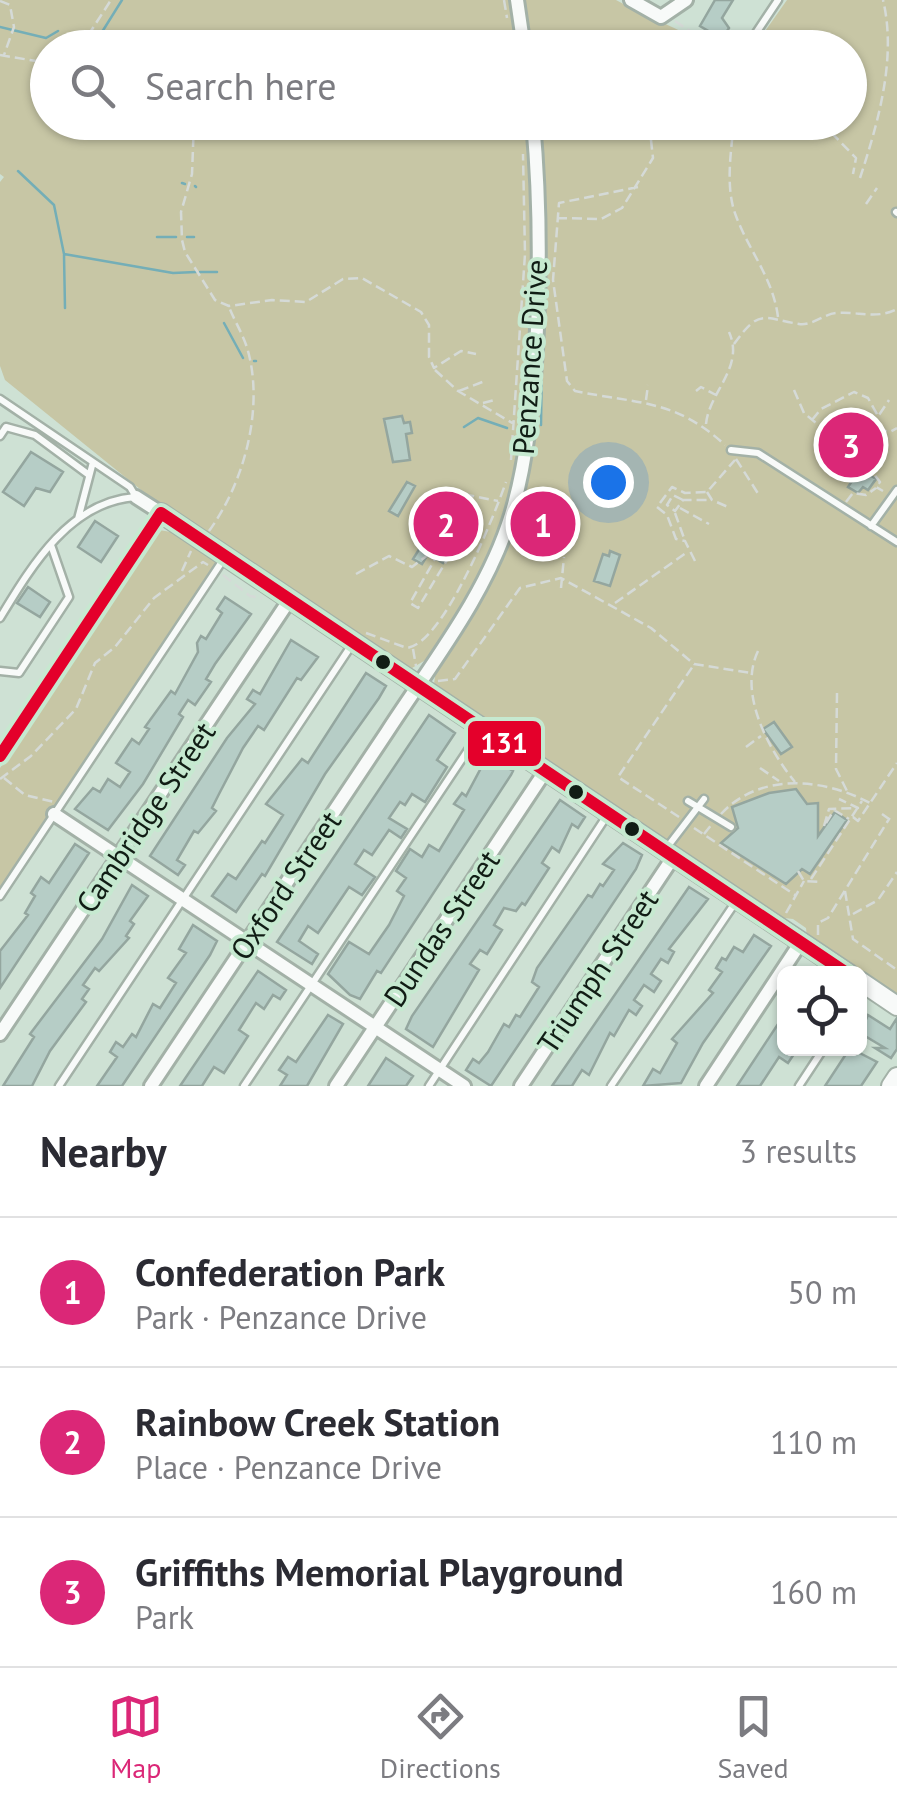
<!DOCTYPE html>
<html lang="en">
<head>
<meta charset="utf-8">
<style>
  body { margin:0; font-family:"PT Sans",sans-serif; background:#f2f2f3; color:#2b2b33 }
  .controls { position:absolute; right:30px; bottom:30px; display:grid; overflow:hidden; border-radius:15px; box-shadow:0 2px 8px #0004 }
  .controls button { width:90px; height:90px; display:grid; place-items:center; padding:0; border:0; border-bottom:2px solid #e1e1e2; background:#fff; color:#2b2b33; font:50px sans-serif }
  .you { position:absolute; left:608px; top:482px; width:35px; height:35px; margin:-25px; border:8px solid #fff; border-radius:50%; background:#1a73e8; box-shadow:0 0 0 15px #1a73e833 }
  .badge { display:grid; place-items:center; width:65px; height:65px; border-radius:50%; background:#db2777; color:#fff; font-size:32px; font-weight:700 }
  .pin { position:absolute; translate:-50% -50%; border:5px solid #fff; box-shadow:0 2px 10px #0006 }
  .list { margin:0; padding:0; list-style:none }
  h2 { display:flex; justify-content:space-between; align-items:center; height:130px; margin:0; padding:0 40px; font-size:42px }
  h2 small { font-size:32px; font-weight:400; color:#7c7c81 }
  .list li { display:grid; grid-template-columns:65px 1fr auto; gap:30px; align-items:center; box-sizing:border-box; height:150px; padding:0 40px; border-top:2px solid #e1e1e2 }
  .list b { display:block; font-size:38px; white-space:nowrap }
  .list p { margin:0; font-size:32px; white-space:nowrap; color:#7c7c81 }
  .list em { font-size:32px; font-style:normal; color:#7c7c81 }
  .icon { flex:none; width:55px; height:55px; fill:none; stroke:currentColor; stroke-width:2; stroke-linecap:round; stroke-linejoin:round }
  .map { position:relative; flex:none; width:897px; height:1086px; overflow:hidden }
  .search { position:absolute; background:#fff; box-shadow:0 2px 8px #0004; left:30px; right:30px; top:30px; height:110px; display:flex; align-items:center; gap:25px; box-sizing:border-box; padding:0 35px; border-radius:55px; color:#7c7c81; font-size:38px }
  .sheet { height:580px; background:#fff }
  nav { display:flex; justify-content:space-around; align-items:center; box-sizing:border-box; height:140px; border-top:2px solid #e1e1e2; background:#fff; font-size:28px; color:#7c7c81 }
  nav a { display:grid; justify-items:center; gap:5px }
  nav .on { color:#db2777 }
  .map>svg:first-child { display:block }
  .green { fill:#c7c6a5 }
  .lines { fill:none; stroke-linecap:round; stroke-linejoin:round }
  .stream { stroke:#74aeb7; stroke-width:2.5 }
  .building { fill:#b6cdc6; stroke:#94a69f; stroke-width:2.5 }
  .lane-casing { stroke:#a3b1a7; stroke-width:11 }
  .street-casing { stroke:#a3b1a7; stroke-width:18 }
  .secondary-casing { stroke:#a3b1a7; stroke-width:22 }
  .path { stroke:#d5dad7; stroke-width:2.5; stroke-dasharray:10 5; stroke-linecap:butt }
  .lane { stroke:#f8faf9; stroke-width:6 }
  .street { stroke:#f8faf9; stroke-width:12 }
  .secondary { stroke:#f8faf9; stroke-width:18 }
  .bus-1-casing { stroke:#c6e9d0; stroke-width:20 }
  .bus-1 { stroke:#e4002b; stroke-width:12 }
  .bus-dot { fill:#111d15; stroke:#c6e9d0; stroke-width:4 }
  .labels { text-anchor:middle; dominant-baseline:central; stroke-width:8; stroke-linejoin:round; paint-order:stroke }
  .street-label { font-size:30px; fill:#111d15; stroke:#c6e9d0 }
  .line-badge { stroke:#c6e9d0; stroke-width:4 }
  .badge-label { font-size:28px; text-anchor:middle; font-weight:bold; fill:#fff }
</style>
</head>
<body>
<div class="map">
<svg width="897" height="1086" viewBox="0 0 897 1086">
  <rect width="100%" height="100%" fill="#cee1d4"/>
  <path class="green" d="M0,0h616c31,18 62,27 93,47l-661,1v74h802v-74l-96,-1 33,-47h110v999l-90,-61 -1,-10 -13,-9 -18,-2 -318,-214 -23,-19 3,-22 -8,-4 -17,10 -52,-29 -209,-141 -146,-118 -5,-14v-184l4,-5 -4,-3z
    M159,530l12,2 52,29 -223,335v-128z"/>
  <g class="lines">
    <path class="stream" d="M0,27l46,11 12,-7
      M92,48l30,-48
      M18,171l36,34 10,49 109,19 23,-1
      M182,183l3,1
      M195,186l1,1
      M157,237h19
      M187,237h7
      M64,255l1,53
      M200,272h17
      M224,323l19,35
      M254,361h2
      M541,425l1,-71
      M464,427l14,-9 29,10"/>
  </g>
  <path class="building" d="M715,0h18l-11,18 7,10 -7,11 -22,-13z
    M402,416l2,7 6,-1 2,11 -6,1 4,26 -17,2 -9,-43z
    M31,452l32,20 -13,20 -14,-4 -12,18 -21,-14z
    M860,469l16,10 -8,11 -5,-3 -5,6 -10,-6z
    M407,482l8,4 -17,30 -9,-5z
    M448,503l16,9 -22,36 7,4 -6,11 -15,-9 -6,10 -9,-5z
    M95,521l23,15 -17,26 -23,-15z
    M610,551l10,4 -10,31 -16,-5 9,-27 6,2z
    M28,587l22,15 -10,15 -23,-14z
    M225,597l26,17 -36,50 -9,15 5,3 -16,23 -7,-5 -9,14 4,3 -40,67 -35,46 -33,-21 18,-21 7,4 8,-13 12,8 10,-15 -14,-9 16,-24 7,5 10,-15 -4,-2 26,-36 4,3 23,-42 -1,-9 4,-7 5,3 16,-26 -5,-4z
    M291,640l27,17 -17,23 -4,-2 -33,52 -6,-4 -15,22 -24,46 -7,14 4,3 -18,22 -4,-2 -17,29 8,5 -7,10 -28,-19 77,-118 28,-34 -8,-5 6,-9 7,4z
    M366,673l20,13 -7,12 -54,76 -60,102 -3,-2 -26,38 -24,-16 16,-22 8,5 26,-38 3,2 18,-28 -17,-11 36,-45 6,4z
    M429,715l26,18 -18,27 10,7 -22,35 -13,-8 -7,11 -5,-3 -11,16 18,11 -6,9 -12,-8 -17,25 -8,-5 -9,14 20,13 -13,18 -13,-8 -31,46 -10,-7 -9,15 19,13 -6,10 -35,-22z
    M774,722l18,25 -11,7 -18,-25z
    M475,752l11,7 3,-4 24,16 -2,4 -130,198 -4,-2 -17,28 -10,-4 -22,-21 21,-32 20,12 20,-29 15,-29 -7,-5 9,-13 -10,-7 14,-22 12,8 7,-12 10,6 25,-41 -10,-6 8,-11 4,3 16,-30 -11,-8z
    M796,789l11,15 11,-1v33l17,-24 12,8 -37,54 -8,-5 -16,15 -65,-41 17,-15 -6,-21 37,-14z
    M560,800l25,17 -7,11 -6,-4 -13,28 -7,-5 -10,16 7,5 -24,37 -3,-2 -6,8 -12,-3 -10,17 8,5 -15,24 -7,-4 -10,14 9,6 -46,77 -27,-18 6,-13z
    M623,843l19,12 -6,14 -145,217 -25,-16 7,-11 6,4 9,-11 16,-28 5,3 7,-12 4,2 19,-30 -7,-5 5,-14 51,-73 4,2 8,-13 3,2 11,-16 -11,-6z
    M75,844l14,9 -89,135v-37l28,-36 -3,-2 10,-17 -4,-3 10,-16 8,6z
    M132,885l16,11 -18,25 4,3 -8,12 3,2 -30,33 -4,-3 -12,17 6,4 -7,10 4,3 -36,49 -18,35h-29l31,-49 -4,-3 72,-95z
    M689,887l19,12 -39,50 5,3 -6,11 -7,-4 -10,15 10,7 -7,11 -10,-7 -10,15 8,6 -6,9 -7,-5 -15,26 -4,-3 -21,42 -7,-5 -10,16h-20z
    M193,925l24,16 -7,14 -88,131h-25l20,-29 -7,-5 6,-10 7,5 9,-13 4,3 17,-33 7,4 16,-25 -8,-5 18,-25 -7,-4z
    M754,935l17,11 -68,97 -22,40 -38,3 10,-17 7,4 17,-30 -5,-4 41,-46 -4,-3 13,-18 -6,-4 6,-10 4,2 8,-13 9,5z
    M258,971l28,19 -6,9 -7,-4 -9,14 -8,-6 -17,27 9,6 -24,37 -10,-6 -12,19h-22z
    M328,1015l15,9 -36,62h-27l7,-11 -8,-5 9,-13 8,5z
    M784,1015v33h14l-10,15 -9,-6 -19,29h-23z
    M868,1015l22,14 7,-11v31l-6,9 -16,-10h10l-25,-15z
    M850,1048l27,14 -16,24h-36z
    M386,1058l27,18 -7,10h-38z"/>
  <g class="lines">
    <defs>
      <path id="lane" d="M746,48l32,-48
        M896,212l1,1
        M0,399l130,88 6,10
        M0,436l6,-9 29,8 54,40
        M731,450l27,3 139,89
        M78,519l15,-57
        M871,526l26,-36
        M0,618c31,-51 69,-116 135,-121
        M0,671l19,2 50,-76 -18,-52
        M688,801l43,26
        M665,850l39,-51
        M0,896l225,-339
        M59,1086l292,-440
        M244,1086l238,-357
        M429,1086l179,-272
        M611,1086l126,-186
        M799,1086l25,-38"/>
      <path id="street" d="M517,0l7,48
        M631,0l30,17 25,-17
        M0,756l161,-243 -25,-16
        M54,814l410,272
        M0,1034l290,-435
        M151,1086c79,-118 158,-236 236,-354 44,-68 100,-138 124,-217 31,-102 32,-285 22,-393
        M336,1086l210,-316
        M521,1086l153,-230
        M706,1086l95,-144"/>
      <path id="secondary" d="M161,513l688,461
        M860,981l37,25
        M891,1086l6,-9"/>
    </defs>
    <use href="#lane" class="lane-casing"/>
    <use href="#street" class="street-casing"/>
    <use href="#secondary" class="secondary-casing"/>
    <path class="path" d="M504,0l3,18
      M0,1l10,4 4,22 -10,28
      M675,21l40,27
      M80,48l31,-48
      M624,48v-8
      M0,55l48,8
      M194,122l-2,52 -11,38 1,28 3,12 30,48 14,6 43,-6 34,2 37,-23 19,-1 59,34 8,13v32l5,11 27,-17 15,3
      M734,122c-3,30 -9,66 2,94 13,35 37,62 42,101
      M821,122l35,36 -3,16
      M770,131l2,-9
      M860,178c18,-55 37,-120 23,-178
      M638,187l-79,16 -6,77 14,101 8,10c63,13 100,8 150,54
      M866,204l11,-16
      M557,218l44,1 21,-11 31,-50 -4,-36
      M734,344c26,-36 28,-26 65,-20 13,2 25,-10 37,-11 23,-2 39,7 61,-4
      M435,370l23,21 56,33
      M794,390l10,23 18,15 27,-6 41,10 7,-4
      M459,391l26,-10
      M696,391l5,-4 15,8
      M646,400l2,-15
      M483,403l12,-3
      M812,420l9,-11 33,-17 14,6 10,18
      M706,424c3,-32 39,-57 23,-92
      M871,427l18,-27
      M736,459l23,36
      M511,460l14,-206 -2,-100
      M866,464l14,18 -4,5 7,4
      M707,492l5,8 16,7
      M683,500l-10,-5 -6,10 8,6 8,-11h29
      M846,502l7,-9 13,2 10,-7
      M680,508l29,16
      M675,513l9,25
      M520,530l13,2
      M209,531c35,-48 55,-122 39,-180 -4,-15 -13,-29 -19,-44
      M445,545l8,5 -35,58 -8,-5 25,-44 -6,-3 8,-13 7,4 1,-2 19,-33 -11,-7 5,-12 40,8
      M695,561l-10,-20 -9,-2 -9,-24 -10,-8 15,-20 13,6 22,-1 28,-32
      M182,571l9,-20
      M356,574l33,-18 23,11 16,-12
      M223,575l27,21 12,2
      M561,588l3,-31
      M615,603l71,-50
      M366,633l41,15c37,-5 87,-132 99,-166
      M413,649l3,17
      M758,651c-20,42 10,98 37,131
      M438,681l17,-2 65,-91 41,-10 90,50 43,36 57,9
      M837,693l-1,76 11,22
      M746,747l15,-11
      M760,768l19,13
      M4,778l21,17 29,7
      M0,779l31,-23 45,-47 19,-46 20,-16 39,-49 49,-36 5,3
      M721,814c39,-42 102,-36 149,-11
      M882,814l7,5 3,-4
      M679,817l-61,-40 75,-111
      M853,817l5,4 39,-58
      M826,823l8,-13 15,9
      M824,826l5,-17 29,-1 -19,-9
      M694,828l101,67
      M704,834l8,-10
      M798,871l6,10 17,1
      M811,879l51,-78
      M845,891l8,48 44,31
      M786,913l18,-32
      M853,914l25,-14 19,-28
      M818,935v-12l10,-5 61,-99"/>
    <use href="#lane" class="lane"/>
    <use href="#street" class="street"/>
    <use href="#secondary" class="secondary"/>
    <defs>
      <path id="bus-1" d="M161,513l687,461
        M0,756l161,-243"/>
    </defs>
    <use href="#bus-1" class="bus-1-casing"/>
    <use href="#bus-1" class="bus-1"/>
  </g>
  <g class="bus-dot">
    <circle cx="383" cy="662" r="9"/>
    <circle cx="576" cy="792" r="9"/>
    <circle cx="632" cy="829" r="9"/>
  </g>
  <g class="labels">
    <g class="street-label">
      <text transform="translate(529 357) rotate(-86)">Penzance Drive</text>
      <text transform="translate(145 817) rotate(-56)">Cambridge Street</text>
      <text transform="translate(285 885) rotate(-56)">Oxford Street</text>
      <text transform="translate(441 928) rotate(-56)">Dundas Street</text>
      <text transform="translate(597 971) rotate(-56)">Triumph Street</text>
    </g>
  </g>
  <rect class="line-badge" x="466" y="719" width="77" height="49" rx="10" fill="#e4002b"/>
  <g class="badge-label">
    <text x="504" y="753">131</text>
  </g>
</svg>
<div class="controls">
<button><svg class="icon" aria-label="locate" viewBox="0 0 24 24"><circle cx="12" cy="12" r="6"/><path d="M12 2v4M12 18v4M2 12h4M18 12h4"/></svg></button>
</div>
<div class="you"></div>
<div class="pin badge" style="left:543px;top:524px">1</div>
<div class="pin badge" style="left:446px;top:524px">2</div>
<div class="pin badge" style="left:851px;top:445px">3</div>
<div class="search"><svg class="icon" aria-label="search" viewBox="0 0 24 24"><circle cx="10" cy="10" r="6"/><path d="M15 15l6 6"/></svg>Search here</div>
</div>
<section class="sheet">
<h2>Nearby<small>3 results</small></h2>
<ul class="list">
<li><span class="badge">1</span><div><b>Confederation Park</b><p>Park · Penzance Drive</p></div><em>50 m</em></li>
<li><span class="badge">2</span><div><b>Rainbow Creek Station</b><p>Place · Penzance Drive</p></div><em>110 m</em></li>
<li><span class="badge">3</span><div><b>Griffiths Memorial Playground</b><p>Park</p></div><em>160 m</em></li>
</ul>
</section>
<nav>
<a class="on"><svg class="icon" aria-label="map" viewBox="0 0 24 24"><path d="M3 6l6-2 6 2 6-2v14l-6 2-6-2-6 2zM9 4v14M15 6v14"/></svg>Map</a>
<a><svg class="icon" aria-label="directions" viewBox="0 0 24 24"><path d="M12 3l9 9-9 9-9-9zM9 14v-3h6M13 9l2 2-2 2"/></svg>Directions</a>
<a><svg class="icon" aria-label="saved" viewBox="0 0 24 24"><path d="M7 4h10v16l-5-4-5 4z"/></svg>Saved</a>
</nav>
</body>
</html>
